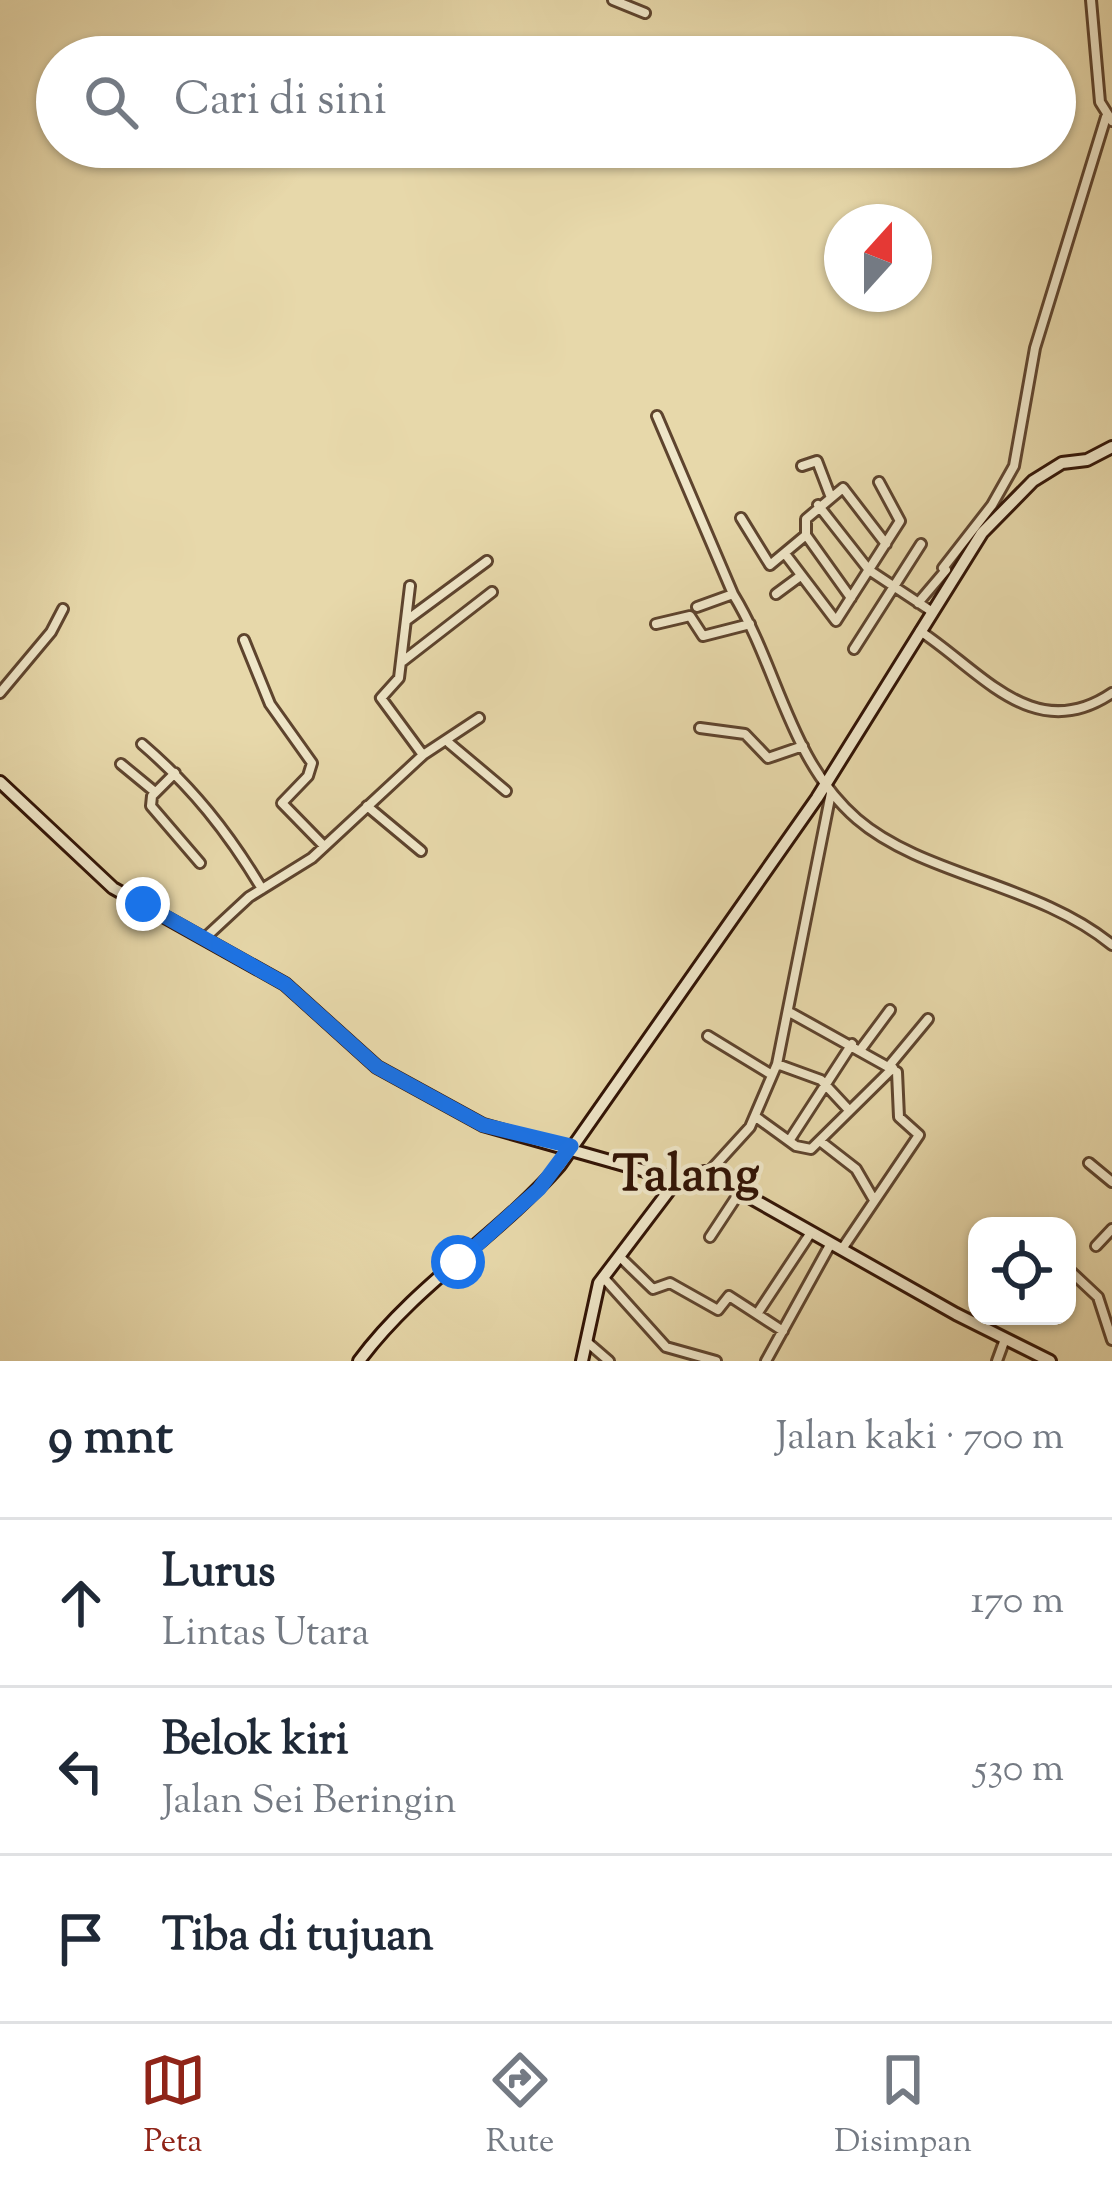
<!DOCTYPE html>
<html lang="id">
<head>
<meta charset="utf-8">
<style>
  body { margin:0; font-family:"Sorts Mill Goudy",serif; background:#f2f2f3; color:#1f2937 }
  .controls { position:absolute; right:36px; bottom:36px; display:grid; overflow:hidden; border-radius:24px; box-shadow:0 3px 9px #0004 }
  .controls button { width:108px; height:108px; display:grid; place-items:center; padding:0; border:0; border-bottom:3px solid #e0e1e3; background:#fff; color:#1f2937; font:60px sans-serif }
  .compass { position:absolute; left:824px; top:204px; width:108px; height:108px; border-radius:50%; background:#fff; box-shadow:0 3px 9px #0004; rotate:21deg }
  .stop { position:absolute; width:36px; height:36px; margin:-27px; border:9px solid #1a73e8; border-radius:50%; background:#fff }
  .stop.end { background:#1a73e8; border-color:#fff; box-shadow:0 3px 12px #0008 }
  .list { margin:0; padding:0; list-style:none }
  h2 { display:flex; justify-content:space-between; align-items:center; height:156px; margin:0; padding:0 48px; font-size:51px }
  h2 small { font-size:39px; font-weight:400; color:#747a83 }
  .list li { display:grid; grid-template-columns:78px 1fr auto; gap:36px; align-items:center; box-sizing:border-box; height:168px; padding:0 48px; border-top:3px solid #e0e1e3 }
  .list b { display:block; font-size:45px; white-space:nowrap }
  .list p { margin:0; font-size:39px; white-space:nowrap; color:#747a83 }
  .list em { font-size:39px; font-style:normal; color:#747a83 }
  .icon { flex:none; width:66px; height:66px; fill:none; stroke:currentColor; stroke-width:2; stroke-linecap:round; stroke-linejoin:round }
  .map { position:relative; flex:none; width:1112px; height:1361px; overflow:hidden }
  .search { position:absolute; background:#fff; box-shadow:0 3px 9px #0004; left:36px; right:36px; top:36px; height:132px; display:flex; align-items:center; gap:30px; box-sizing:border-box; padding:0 42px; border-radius:66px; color:#747a83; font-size:45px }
  .sheet { height:660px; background:#fff }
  nav { display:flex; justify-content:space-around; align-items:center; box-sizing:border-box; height:168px; border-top:3px solid #e0e1e3; background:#fff; font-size:33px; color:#747a83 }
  nav a { display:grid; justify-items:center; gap:6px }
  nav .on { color:#8f2418 }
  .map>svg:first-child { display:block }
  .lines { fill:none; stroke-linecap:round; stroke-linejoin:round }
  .street-casing { stroke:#5e442e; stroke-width:14 }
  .secondary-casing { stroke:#311305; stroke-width:16 }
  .street { stroke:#efe6c8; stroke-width:8 }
  .secondary { stroke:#efe6c8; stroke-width:10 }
  .route { stroke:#1a73e8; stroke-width:15 }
  .labels { text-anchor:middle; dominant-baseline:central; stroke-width:9; stroke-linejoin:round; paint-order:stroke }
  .quarter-label { font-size:51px; font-weight:bold; fill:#311305; stroke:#efe6c8 }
</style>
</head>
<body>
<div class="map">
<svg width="1112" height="1361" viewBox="0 0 1112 1361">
  <rect width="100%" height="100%" fill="#e7d8aa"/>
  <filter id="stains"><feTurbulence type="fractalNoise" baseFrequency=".00167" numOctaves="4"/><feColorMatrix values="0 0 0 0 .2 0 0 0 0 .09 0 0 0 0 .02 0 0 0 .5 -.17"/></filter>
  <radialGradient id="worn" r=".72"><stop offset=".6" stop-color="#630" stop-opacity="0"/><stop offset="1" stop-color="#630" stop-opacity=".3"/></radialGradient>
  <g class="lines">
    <defs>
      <path id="street" d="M613,0l32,13
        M1091,0l9,102 12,19
        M657,416l76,178
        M802,466l15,-5 13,34
        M818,505l51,65 62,41
        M741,518l29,47 36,-30
        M786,555l50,66 64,-100 -21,-39
        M943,568l49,-63 22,-39 21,-118 71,-231
        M776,594l23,-17
        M851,598l-45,-63v-16l37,-31 43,56
        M918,603l28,-33
        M697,607l36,-13c45,73 56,166 124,225 66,57 182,65 255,126
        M407,620l80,-59
        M656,624l34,-8 13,20 47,-12
        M920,631c61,40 114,115 192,62
        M244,640l26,64 42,59 -4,13 -26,27 42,43
        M854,649l67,-105
        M403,661l89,-69
        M0,693l51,-61 12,-23
        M700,728l45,6 23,24 35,-12
        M449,743l57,48
        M142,744c50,43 86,88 120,145
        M423,755l56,-37
        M121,764l34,28
        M175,773l-23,23 -1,10 49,57
        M367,806l54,45
        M207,936l42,-39 63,-39 111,-103 -42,-57 18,-20 11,-92
        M791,1013l106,59 2,45 20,18 -77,114
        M708,1036l64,39
        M861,1049l29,-39
        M777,1064l44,16 26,28
        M889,1066l39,-47
        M756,1117l40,29 15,3 82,-81
        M789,1141l63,-97
        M820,1141l36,28 18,31
        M1089,1163l23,19
        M709,1172l41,-45 27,-63 54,-271
        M710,1237l31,-47
        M1096,1246l16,-17
        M619,1256l34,33 17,-6 48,27 11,-14 54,35
        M1067,1268l31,29 14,43
        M603,1277l63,70 50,14
        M757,1314l53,-80
        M587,1342l22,19
        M766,1361l64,-116
        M997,1361l8,-22"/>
      <path id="secondary" d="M0,782l113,106 172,96 92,83 106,58 194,55
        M359,1361c56,-76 139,-125 201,-196l257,-367 165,-265 51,-52 29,-18 25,-3 25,-13
        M582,1361l17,-78 78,-103 28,-8 251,142 94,47"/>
    </defs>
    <use href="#street" class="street-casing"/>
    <use href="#secondary" class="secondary-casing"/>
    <use href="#street" class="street"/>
    <use href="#secondary" class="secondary"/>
  </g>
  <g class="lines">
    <path class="route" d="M143,904l142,80 92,83 106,58 88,21 -32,43 -81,73"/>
  </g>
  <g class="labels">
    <g class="quarter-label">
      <text x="686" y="1177">Talang</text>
    </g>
  </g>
  <rect width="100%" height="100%" filter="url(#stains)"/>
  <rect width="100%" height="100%" fill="url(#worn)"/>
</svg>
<div class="controls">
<button><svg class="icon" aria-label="locate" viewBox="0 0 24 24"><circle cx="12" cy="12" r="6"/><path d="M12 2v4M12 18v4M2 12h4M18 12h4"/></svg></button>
</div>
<svg class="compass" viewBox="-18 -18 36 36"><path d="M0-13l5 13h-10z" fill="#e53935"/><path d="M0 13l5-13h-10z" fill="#747a83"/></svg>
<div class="stop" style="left:458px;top:1262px"></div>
<div class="stop end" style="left:143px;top:904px"></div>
<div class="search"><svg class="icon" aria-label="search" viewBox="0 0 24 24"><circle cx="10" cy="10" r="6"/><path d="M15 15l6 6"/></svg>Cari di sini</div>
</div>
<section class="sheet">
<h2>9 mnt<small>Jalan kaki · 700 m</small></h2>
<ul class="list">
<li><svg class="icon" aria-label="ahead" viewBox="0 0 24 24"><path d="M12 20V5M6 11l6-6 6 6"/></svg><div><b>Lurus</b><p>Lintas Utara</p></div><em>170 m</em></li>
<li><svg class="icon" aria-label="left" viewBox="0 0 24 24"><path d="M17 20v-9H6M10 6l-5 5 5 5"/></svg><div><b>Belok kiri</b><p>Jalan Sei Beringin</p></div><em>530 m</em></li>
<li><svg class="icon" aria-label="arrive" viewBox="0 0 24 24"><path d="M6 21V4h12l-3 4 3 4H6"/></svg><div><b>Tiba di tujuan</b></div></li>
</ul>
</section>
<nav>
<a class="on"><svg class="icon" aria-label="map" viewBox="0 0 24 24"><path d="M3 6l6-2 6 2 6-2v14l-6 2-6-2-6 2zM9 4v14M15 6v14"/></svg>Peta</a>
<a><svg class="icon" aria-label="directions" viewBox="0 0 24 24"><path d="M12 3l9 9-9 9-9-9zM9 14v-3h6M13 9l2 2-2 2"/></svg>Rute</a>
<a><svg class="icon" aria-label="saved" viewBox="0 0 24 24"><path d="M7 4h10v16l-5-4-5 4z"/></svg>Disimpan</a>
</nav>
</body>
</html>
